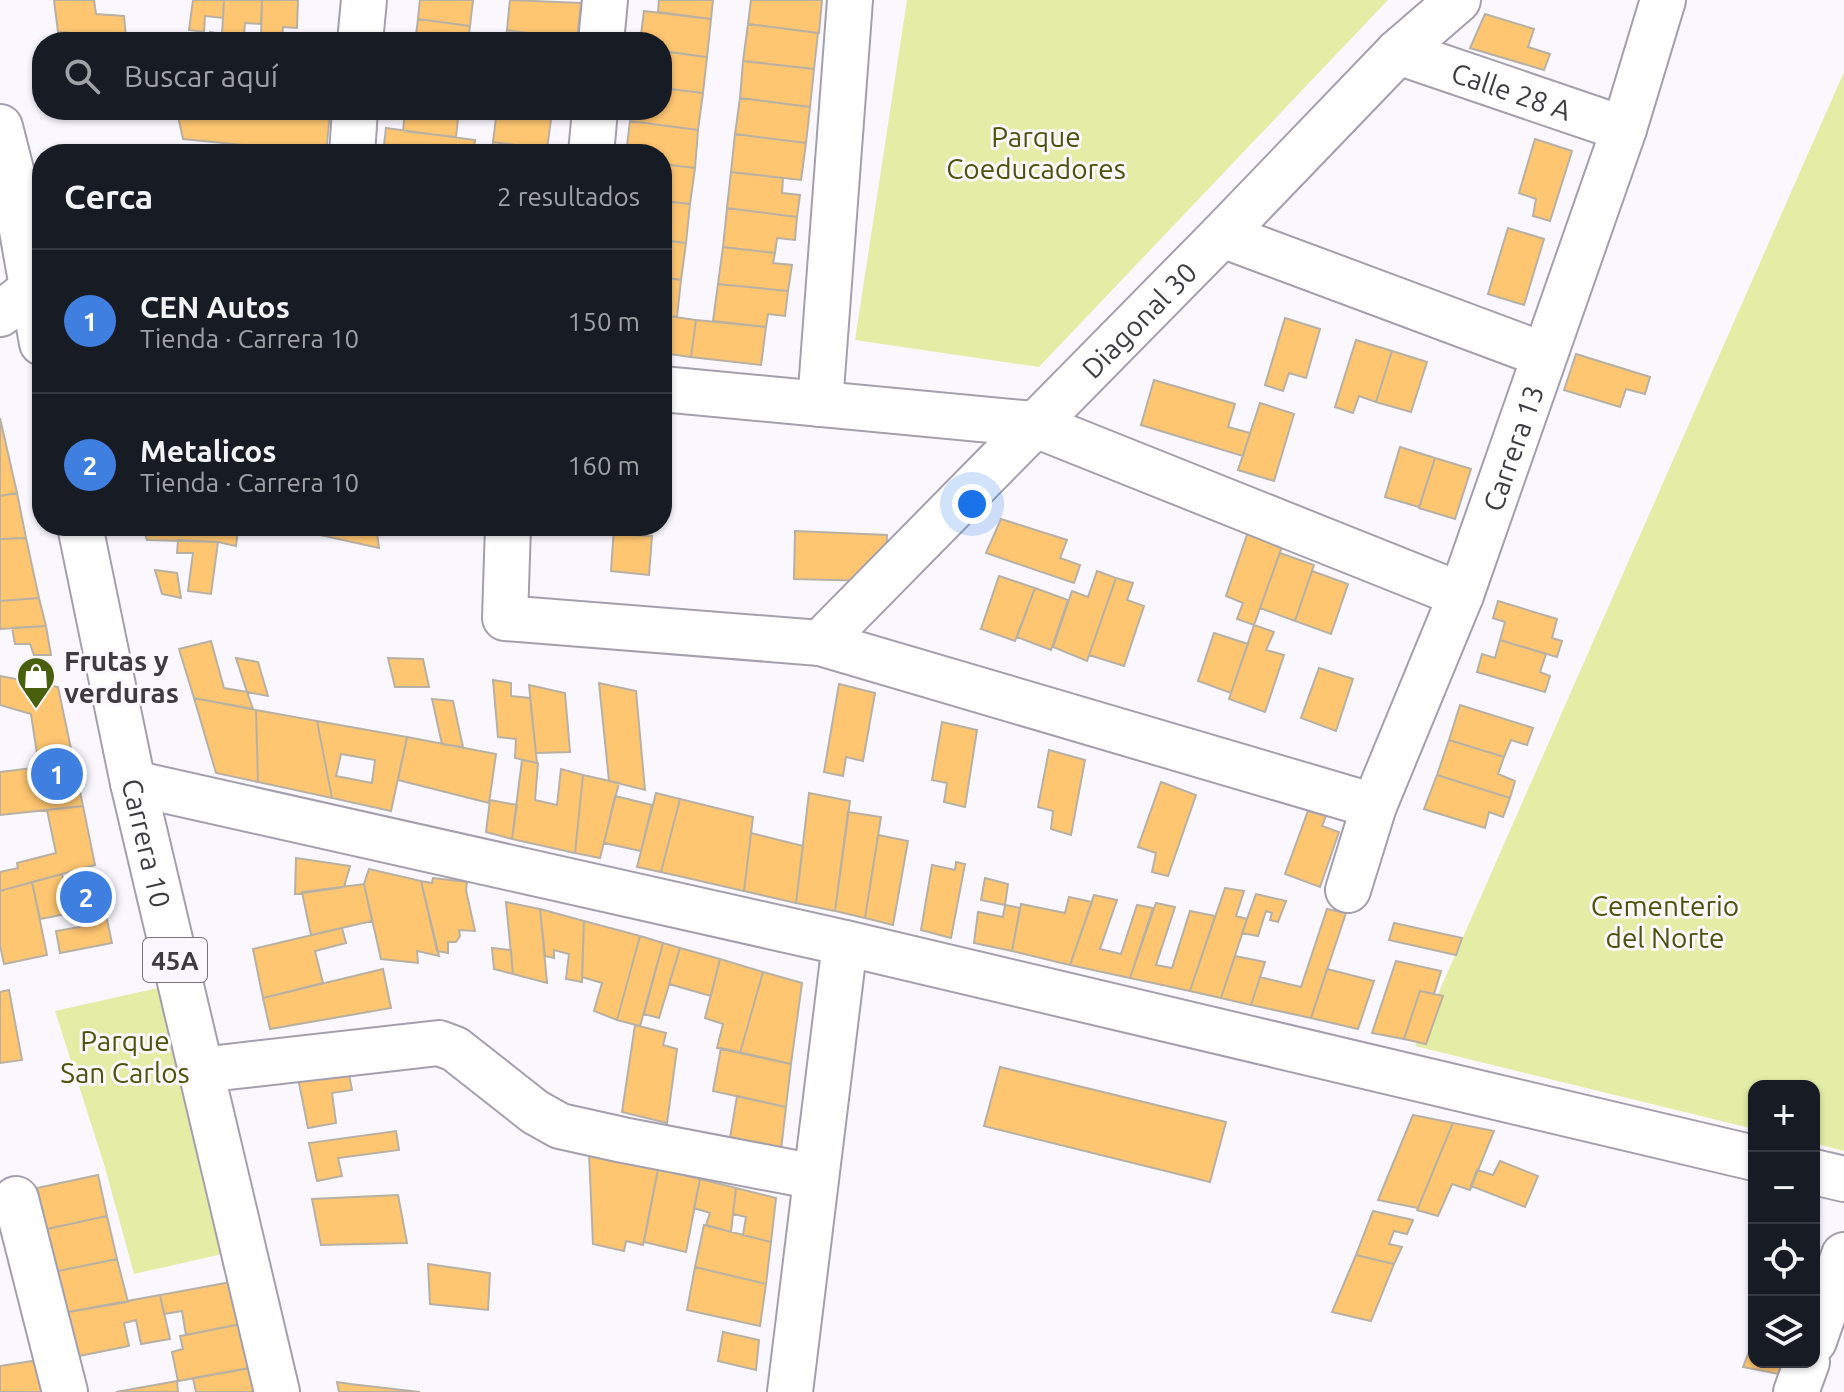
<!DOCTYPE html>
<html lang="es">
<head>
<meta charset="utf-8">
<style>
  body { margin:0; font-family:Ubuntu,sans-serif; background:#242831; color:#f1f3f6 }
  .controls { position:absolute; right:24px; bottom:24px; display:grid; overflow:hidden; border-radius:16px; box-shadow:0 2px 6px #0004 }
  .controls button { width:72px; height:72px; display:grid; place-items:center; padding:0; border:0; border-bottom:2px solid #363941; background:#171b24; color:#f1f3f6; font:40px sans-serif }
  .you { position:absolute; left:972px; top:504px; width:28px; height:28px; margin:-20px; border:6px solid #fff; border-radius:50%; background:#1a73e8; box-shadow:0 0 0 12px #1a73e833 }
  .badge { display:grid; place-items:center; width:52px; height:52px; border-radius:50%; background:#a5b08c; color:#fff; font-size:26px; font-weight:700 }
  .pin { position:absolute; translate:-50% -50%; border:4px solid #fff; box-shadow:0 2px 8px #0006 }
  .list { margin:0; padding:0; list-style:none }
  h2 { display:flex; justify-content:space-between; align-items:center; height:104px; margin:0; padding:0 32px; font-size:34px }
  h2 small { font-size:26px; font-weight:400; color:#9ea1a6 }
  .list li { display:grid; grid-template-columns:52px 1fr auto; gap:24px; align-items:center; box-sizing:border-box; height:144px; padding:0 32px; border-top:2px solid #363941 }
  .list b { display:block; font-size:30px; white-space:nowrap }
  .list p { margin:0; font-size:26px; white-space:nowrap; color:#9ea1a6 }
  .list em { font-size:26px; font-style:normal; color:#9ea1a6 }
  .icon { flex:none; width:44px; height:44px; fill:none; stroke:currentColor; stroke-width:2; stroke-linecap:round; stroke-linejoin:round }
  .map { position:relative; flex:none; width:1844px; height:1392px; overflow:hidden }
  .search { position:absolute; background:#171b24; box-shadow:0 2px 6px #0004; left:32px; top:32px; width:640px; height:88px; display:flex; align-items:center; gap:20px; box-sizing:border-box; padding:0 28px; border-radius:32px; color:#9ea1a6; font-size:30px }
  .panel { position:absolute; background:#171b24; box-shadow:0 2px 6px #0004; left:32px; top:144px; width:640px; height:392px; border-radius:32px }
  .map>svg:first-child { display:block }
  .green { fill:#e3eda6 }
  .building { fill:#fec671; stroke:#b9b0a4; stroke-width:2; fill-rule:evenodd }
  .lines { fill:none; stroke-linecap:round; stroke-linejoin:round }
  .street-casing { stroke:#a49fad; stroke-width:48 }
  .primary-casing { stroke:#a49fad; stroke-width:48 }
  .street { stroke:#fff; stroke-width:44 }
  .primary { stroke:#fff; stroke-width:44 }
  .labels { text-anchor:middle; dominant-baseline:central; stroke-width:6; stroke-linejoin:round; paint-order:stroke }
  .shield { fill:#faf8fe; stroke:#76747a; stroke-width:2 }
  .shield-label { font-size:26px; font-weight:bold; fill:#3e3c41 }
  .street-label { font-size:28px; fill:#3e3c41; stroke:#faf8fe }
  .park-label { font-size:28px; fill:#4d5309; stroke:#faf8fe }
  .poi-label { font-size:28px; font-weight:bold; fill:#3e3c41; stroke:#faf8fe; text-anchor:start }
</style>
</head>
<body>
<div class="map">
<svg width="1844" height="1392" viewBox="0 0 1844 1392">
  <rect width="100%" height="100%" fill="#faf8fe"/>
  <path class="green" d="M907,0h481l-349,367 -184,-27z
    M1844,72v1079l-30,-8v-57h-60v43l-339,-83z
    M162,987l65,266 -93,21 -30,-110 -49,-153z"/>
  <path class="building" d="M54,0h40l2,14 28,2 2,21 -68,-5z
    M193,0h31l-1,18 -18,-2 -1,16 -15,-2z
    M224,0h38l-1,24 -16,-1 -1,12 -22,-1z
    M262,0h36l-1,28 -14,-1 -1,13 -21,-3z
    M420,0h53l-3,26 -52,-7z
    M510,0l71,3 -4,37 -70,-10z
    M659,0h54l-2,19 -53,-7z
    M751,0h71l-3,33 -71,-9z
    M644,11l67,8 -4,38 -45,-6v-9h-22z
    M1485,14l49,15 -6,18 22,7 -6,16 -74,-22z
    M418,19l52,7 -2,16h-53z
    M748,24l70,9 -4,36 -71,-8z
    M507,30l70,10 -1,2h-71z
    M210,32l12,2 84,8h-98z
    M662,51l45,6 -4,36 -41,-5z
    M743,61l71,8 -4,38 -70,-9z
    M662,88l41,5 -5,37 -68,-9 2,-11h30z
    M740,98l70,9 -4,36 -71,-9z
    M197,110l133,3 -4,40 -143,-14 -5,-23 18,1z
    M405,110h54l-3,27 -53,-6z
    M497,110l55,2 -5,37 -54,-7z
    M630,121l68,9 -3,38 -33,-4v-10h-36z
    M386,128l89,12 -2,14h-90z
    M735,134l71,9 -5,37 -70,-8z
    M1535,139l37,12 -22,70 -17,-5 3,-17 -17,-6z
    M493,142l54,7 -1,5h-54z
    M243,145l64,6 19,3h-83z
    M662,164l33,4 -5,36 -28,-3z
    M731,172l52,6 -1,15 18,2 -3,22 -70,-9z
    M662,201l28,3 -4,39 -24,-3z
    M727,208l70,9 -2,23 -18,-2 -2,15 -52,-6z
    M1508,228l36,11 -20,66 -36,-11z
    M662,240l24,3 -5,37 -19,-3z
    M723,247l52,6 -2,10 19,2 -4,26 -70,-7z
    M662,277l19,3 -4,37 -15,-2z
    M718,284l70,7 -3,25 -17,-2 -2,13 -53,-6z
    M662,315l34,5 -5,37 -29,-4z
    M1285,318l35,11 -14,49 -17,-5 -6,18 -18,-6z
    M696,320l70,7 -5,38 -70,-8z
    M1356,340l36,11 -16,51 -17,-6 -6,17 -18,-6z
    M1392,351l35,11 -16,50 -35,-10z
    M1576,354l74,23 -5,17 -19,-5 -6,18 -56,-17z
    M1154,380l81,24 -7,23 22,6 -7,23 -102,-31z
    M1260,403l34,11 -20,67 -36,-11z
    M0,418l17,75 -17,3z
    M1400,447l35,11 -16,49 -34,-10z
    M1435,458l36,11 -16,50 -36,-11z
    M17,493l9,45 -26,1v-43z
    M1001,519l66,21 -7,18 20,7 -6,18 -88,-30z
    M142,526h89l-1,4 8,1 -2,15 -18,-4 -71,-2z
    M297,526h79l3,22 -82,-18z
    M614,526h18l-1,9 21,1 -3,39 -38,-4z
    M1249,529l35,12 -30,84 -17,-6 6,-16 -17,-7z
    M795,531l92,4 -2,33 -11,13 -80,-2z
    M26,538l13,60 -39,3v-62z
    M178,540l40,2 -7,52 -23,-3 5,-38h-16z
    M1280,553l34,12 -19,56 -35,-13z
    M155,570l22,3 4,25 -19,-4z
    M1097,571l19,7 -29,83 -34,-14 19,-56 16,6z
    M1312,571l36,13 -17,50 -36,-13z
    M999,576l36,12 -20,53 -34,-12z
    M1116,578l17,5 -6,17 17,6 -20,60 -35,-11z
    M1035,588l33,12 -17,50 -34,-13z
    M39,598l7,28 -46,3v-28z
    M1498,601l59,18 -5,19 10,3 -5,16 -57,-17 5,-18 -12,-4z
    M1254,625l20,7 -8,18 18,5 -19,57 -36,-13z
    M46,626l5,29h-17l-4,-11h-15l-3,-16z
    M1214,633l34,11 -17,49 -33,-12z
    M1500,640l46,14 -6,18 10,4 -5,16 -68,-20 5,-18 13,4z
    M211,641l13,47 23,4 6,17 -59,-11 -15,-49z
    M236,658l22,4 10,34 -21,-4z
    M388,658l35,1 6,28h-34z
    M1319,668l34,11 -17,52 -35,-13z
    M0,676l58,11 16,76 -35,4 -8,-53 -31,-9z
    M493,680l18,3v13l19,2 7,65 -22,-5 1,-19 -18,-2z
    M599,683l37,8 9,99 -36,-9z
    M839,684l36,9 -12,68 -17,-4 -3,19 -19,-4z
    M529,685l36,8 5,59 -34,1z
    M194,698l62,12 2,72 -42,-9z
    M432,699l21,2 10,46 -21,-3z
    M1460,705l73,23 -6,17 -16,-5 -7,17 -55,-17z
    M256,710l61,11 15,77 -74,-16z
    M317,721l90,16 -16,74 -59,-13zM341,754l34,6 -3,23 -36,-7z
    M942,722l35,8 -12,77 -21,-5 3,-19 -15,-3z
    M407,737l89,17 -7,49 -91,-23z
    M1449,740l55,17 -6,17 17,7 -5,17 -73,-23z
    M1049,750l36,10 -14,75 -20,-6 2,-18 -15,-4z
    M522,760l16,3 -3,37 22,5 4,-36 22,6 -8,78 -63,-14z
    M74,763l9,43 -83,9v-43z
    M583,775l36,8 -19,75 -25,-5z
    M1437,775l73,23 -7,19 -14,-5 -4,16 -61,-19z
    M1161,782l35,13 -28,81 -16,-4 4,-19 -18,-6z
    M656,793l24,6 -19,73 -24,-5z
    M809,793l41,8 -15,110 -39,-8z
    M615,796l37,9 -11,46 -37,-8z
    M680,799l73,18 -9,74 -83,-19z
    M490,800l27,5 -5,34 -26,-7z
    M83,806l12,59 -95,26v-19l18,-4 -1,-5 39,-10 -9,-43z
    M1308,811l18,5 -4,10 17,6 -19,55 -35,-13z
    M848,812l33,5 -16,101 -30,-7z
    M751,833l52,13 -7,57 -52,-12z
    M878,835l30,6 -15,84 -28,-7z
    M296,858l54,8 -6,21 -49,7z
    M956,862l9,2 -14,74 -30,-8 11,-65 23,5z
    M369,869l52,12 18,75 -22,-5 1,12 -37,-4 -17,-75z
    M62,874l9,39 -31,6 -8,-37z
    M433,878l34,4 -1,8 9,41 -16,-1 1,6 -4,6h-8v11l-11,-2 -16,-70 11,2z
    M985,878l23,6 -3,21 -24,-5z
    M32,882l15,73 -43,9 -4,-19v-54z
    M364,884l8,37 -61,14 -9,-43z
    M1225,888l19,3 -8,25 11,3 -26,79 -31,-7z
    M1256,894l30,7 -8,21 -8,-2 2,-7 -6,-2 -8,25 -16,-3z
    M1094,895l23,5 -17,49 21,5 16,-49 16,3 -23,70 -60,-13z
    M1069,897l23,5 -22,63 -58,-14 9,-47 44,9z
    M506,902l34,7 7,74 -34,-9z
    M1156,903l19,4 -19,58 16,3 18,-57 25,5 -25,75 -60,-13z
    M1005,905l15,3 -8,43 -38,-8 4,-31 25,5z
    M104,906l8,37 -52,10 -4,-22 24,-4 -3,-16z
    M540,909l44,12 -2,61 -16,-3 3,-25 -15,-4v8l-9,-2z
    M1327,909l19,4 -35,105 -60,-13 9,-28 41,10z
    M584,921l56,15 -23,84 -23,-9 8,-28 -20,-6z
    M1394,923l68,15 -6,17 -67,-15z
    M342,928l4,15 -31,8 8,32 -60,15 -10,-49z
    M640,936l23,7 -23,83 -23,-6z
    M663,943l17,5 -21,70 -15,-4z
    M492,948l19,2 2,24 -19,-5z
    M680,948l40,11 -9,37 -42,-12z
    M1235,956l30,6 -14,43 -30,-7z
    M720,959l43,13 -23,81 -23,-5 6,-24 -18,-6z
    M1396,961l45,10 -7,23 -14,-3 -16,48 -32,-6z
    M383,969l8,39 -121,21 -7,-31z
    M1327,969l47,12 -16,48 -47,-11z
    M763,972l39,11 -11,81 -51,-11z
    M9,990l13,70 -22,3v-71z
    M1420,991l23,5 -17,48 -22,-5z
    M635,1025l31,8 -3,12 14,4 -10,74 -45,-11z
    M721,1048l70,16 -5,43 -73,-16z
    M1000,1067l226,55 -16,60 -226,-56z
    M348,1069l4,21 -20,3 4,30 -28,5 -10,-50z
    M737,1096l49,11 -5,43 -51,-12z
    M1413,1115l40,8 -35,85 -40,-8z
    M1453,1123l41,8 -24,59 -18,-6 -14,32 -21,-6z
    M396,1131l3,19 -61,8 4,18 -25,5 -8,-38z
    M589,1153l69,16 -15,76 -17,-4 -2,10 -31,-7z
    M1500,1161l38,15 -13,31 -54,-21 6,-16 16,5z
    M658,1169l42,10 -14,73 -42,-10z
    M98,1175l9,41 -60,13 -10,-41z
    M700,1179l36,9 -5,44 -25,-7 4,-12 -16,-5z
    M736,1188l40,10 -5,44 -28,-7 3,-18 -13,-3z
    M398,1195l9,48 -86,2 -9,-46z
    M1373,1211l40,9 -6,14 -13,-3 -5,13 13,3 -8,17 -38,-9z
    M107,1216l10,43 -59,12 -11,-42z
    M704,1225l67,17 -5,42 -71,-17z
    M1356,1255l38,9 -23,57 -39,-9z
    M117,1259l11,43 -60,10 -10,-41z
    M428,1264l62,9 -2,37 -58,-6z
    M695,1267l71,17 -6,42 -73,-16z
    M242,1280l9,42 -65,13 -4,-24 -18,3 -4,-19z
    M160,1295l10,44 -29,5 -5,-24 -12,3 5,23 -50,10 -11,-44z
    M251,1322l10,44 -83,15 -6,-29 11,-3 -3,-13z
    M723,1332l36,8 -3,30 -38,-9z
    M1754,1339v23h35l-5,13 -41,-8z
    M39,1360l7,32h-46v-26z
    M261,1366l5,26h-70l-3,-14z
    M177,1381l1,11h-62l39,-7z
    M337,1382l13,2 70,8h-81z"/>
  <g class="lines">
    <defs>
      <g id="street">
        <path d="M360,42l4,-42"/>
        <path d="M601,42l4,-42"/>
        <path id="s1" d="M1398,52l226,77"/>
        <path d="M352,154l3,-44"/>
        <path d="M591,154l4,-44"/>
        <path d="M1222,235l322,120"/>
        <path d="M0,314l31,-24"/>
        <path d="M662,389l371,35 428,171"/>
        <path d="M820,404l30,-404"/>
        <path d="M508,526l-3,92 315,25 554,163"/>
        <path id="s2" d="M820,643l402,-408 176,-183 60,-52"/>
        <path d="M133,783l712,160 909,215"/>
        <path id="s3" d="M1348,890l26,-84 87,-211 163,-466 39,-129"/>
        <path d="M201,1070l238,-27 16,6 80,63 25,14 63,14 193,37"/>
        <path d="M1814,1172l30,7"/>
        <path d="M16,1199l49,193"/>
        <path d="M1814,1341l30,-86"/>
        <path d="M790,1392l55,-449"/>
        <path d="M1796,1392l11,-30"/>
      </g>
      <g id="primary">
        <path d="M0,127l12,47 30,169"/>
        <path id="s4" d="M80,526l53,257 144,609"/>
      </g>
    </defs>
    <use href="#street" class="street-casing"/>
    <use href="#primary" class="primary-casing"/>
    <use href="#street" class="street"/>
    <use href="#primary" class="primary"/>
  </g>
  <defs>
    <symbol id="shop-pin" viewBox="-11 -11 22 30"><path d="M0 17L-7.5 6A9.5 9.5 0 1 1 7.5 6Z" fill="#485f0b" stroke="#faf8fe"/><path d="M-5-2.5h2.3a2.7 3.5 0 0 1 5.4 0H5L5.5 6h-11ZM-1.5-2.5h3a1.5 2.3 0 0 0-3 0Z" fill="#fff"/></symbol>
  </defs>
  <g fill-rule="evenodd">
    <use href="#shop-pin" x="14" y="654" width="44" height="60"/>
  </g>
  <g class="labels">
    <rect class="shield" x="143" y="938" width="64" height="44" rx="6"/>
    <g class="shield-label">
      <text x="175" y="960">45A</text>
    </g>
    <g class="street-label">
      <text stroke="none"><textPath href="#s1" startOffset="120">Calle 28 A</textPath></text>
      <text stroke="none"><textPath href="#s2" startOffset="454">Diagonal 30</textPath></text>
      <text stroke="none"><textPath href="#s3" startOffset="472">Carrera 13</textPath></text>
      <text stroke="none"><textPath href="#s4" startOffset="324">Carrera 10</textPath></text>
    </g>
    <g class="park-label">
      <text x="1036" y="136">Parque<tspan x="1036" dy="32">Coeducadores</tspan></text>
      <text x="1665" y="905">Cementerio<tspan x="1665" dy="32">del Norte</tspan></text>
      <text x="125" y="1040">Parque<tspan x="125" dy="32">San Carlos</tspan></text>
    </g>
    <g class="poi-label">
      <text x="64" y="660">Frutas y<tspan x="64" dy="32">verduras</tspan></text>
    </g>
  </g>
</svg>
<div class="controls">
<button>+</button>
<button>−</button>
<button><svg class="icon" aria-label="locate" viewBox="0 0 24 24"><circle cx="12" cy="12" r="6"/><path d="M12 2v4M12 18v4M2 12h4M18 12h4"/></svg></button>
<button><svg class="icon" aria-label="layers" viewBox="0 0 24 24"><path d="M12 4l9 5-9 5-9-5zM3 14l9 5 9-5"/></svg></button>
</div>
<div class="you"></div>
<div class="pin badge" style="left:57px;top:774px;background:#3f7fe0">1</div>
<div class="pin badge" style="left:86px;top:897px;background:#3f7fe0">2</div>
<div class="search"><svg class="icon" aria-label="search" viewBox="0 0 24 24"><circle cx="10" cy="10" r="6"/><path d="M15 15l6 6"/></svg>Buscar aquí</div>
<section class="panel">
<h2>Cerca<small>2 resultados</small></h2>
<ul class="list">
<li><span class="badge" style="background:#3f7fe0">1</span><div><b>CEN Autos</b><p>Tienda · Carrera 10</p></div><em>150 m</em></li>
<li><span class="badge" style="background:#3f7fe0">2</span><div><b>Metalicos</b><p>Tienda · Carrera 10</p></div><em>160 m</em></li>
</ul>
</section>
</div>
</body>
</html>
